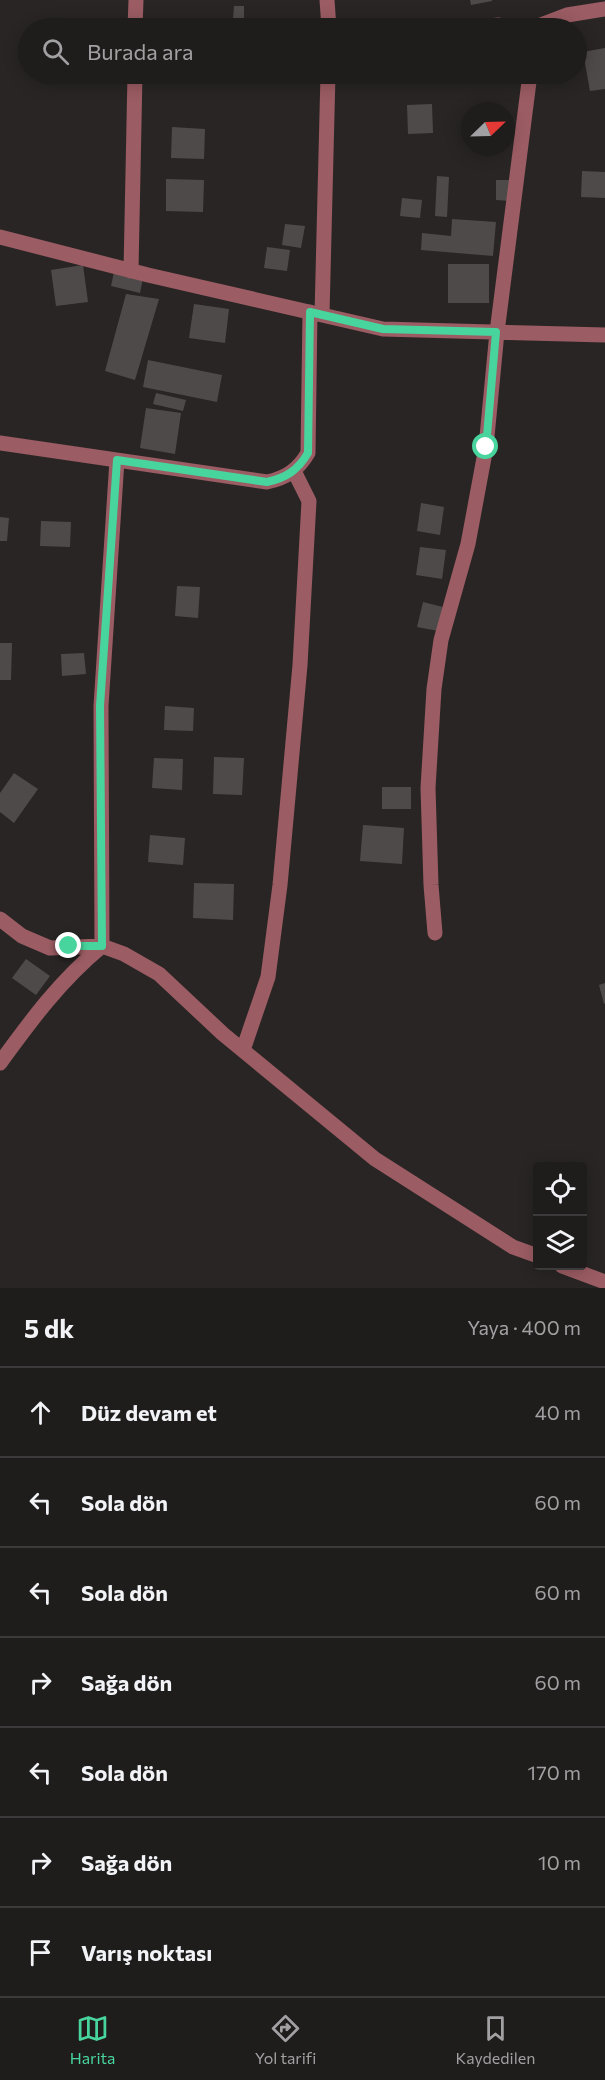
<!DOCTYPE html>
<html lang="tr">
<head>
<meta charset="utf-8">
<style>
  body { margin:0; font-family:Commissioner,sans-serif; background:#2c2929; color:#f1f3f6 }
  .controls { position:absolute; right:18px; bottom:18px; display:grid; overflow:hidden; border-radius:6px; box-shadow:0 3px 15px #0003 }
  .controls button { width:54px; height:54px; display:grid; place-items:center; padding:0; border:0; border-bottom:2px solid #3c3a3b; background:#1f1c1c; color:#f1f3f6; font:30px sans-serif }
  .compass { position:absolute; left:461px; top:102px; width:54px; height:54px; border-radius:50%; background:#1f1c1c; box-shadow:0 3px 15px #0003; rotate:67deg }
  .stop { position:absolute; width:18px; height:18px; margin:-14px; border:4px solid #48d49d; border-radius:50%; background:#fff }
  .stop.end { background:#48d49d; border-color:#fff; box-shadow:0 2px 6px #0008 }
  .list { margin:0; padding:0; list-style:none }
  h2 { display:flex; justify-content:space-between; align-items:center; height:78px; margin:0; padding:0 24px; font-size:26px }
  h2 small { font-size:20px; font-weight:400; color:#a1a1a3 }
  .list li { display:grid; grid-template-columns:39px 1fr auto; gap:18px; align-items:center; box-sizing:border-box; height:90px; padding:0 24px; border-top:2px solid #3c3a3b }
  .list b { display:block; font-size:22px; white-space:nowrap }
  .list em { font-size:20px; font-style:normal; color:#a1a1a3 }
  .icon { flex:none; width:33px; height:33px; fill:none; stroke:currentColor; stroke-width:2; stroke-linecap:round; stroke-linejoin:round }
  .map { position:relative; flex:none; width:605px; height:1288px; overflow:hidden }
  .search { position:absolute; background:#1f1c1c; box-shadow:0 3px 15px #0003; left:18px; right:18px; top:18px; height:66px; display:flex; align-items:center; gap:15px; box-sizing:border-box; padding:0 21px; border-radius:33px; color:#a1a1a3; font-size:22px }
  .sheet { height:708px; background:#1f1c1c }
  nav { display:flex; justify-content:space-around; align-items:center; box-sizing:border-box; height:84px; border-top:2px solid #3c3a3b; background:#1f1c1c; font-size:16px; color:#a1a1a3 }
  nav a { display:grid; justify-items:center; gap:3px }
  nav .on { color:#48d49d }
  .map>svg:first-child { display:block }
  .building { fill:#4f4a4a }
  .lines { fill:none; stroke-linecap:round; stroke-linejoin:round }
  .minor { stroke:#9b5c63; stroke-width:15 }
  .route { stroke:#48d49d; stroke-width:8 }
</style>
</head>
<body>
<div class="map">
<svg width="605" height="1288" viewBox="0 0 605 1288">
  <rect width="100%" height="100%" fill="#292525"/>
  <path class="building" d="M470,0h22v1l-21,4z
    M234,6h10v14l-11,-1z
    M605,48v41l-15,2 -7,-39z
    M432,104l1,29 -25,1 -1,-29z
    M172,127l33,2 -1,30 -33,-1z
    M582,171l23,1v26l-24,-1z
    M437,176l12,1 -2,40 -12,-1z
    M166,179l38,1 -1,32 -37,-1z
    M496,180h14v21l-14,-1z
    M402,198l20,2 -2,18 -20,-2z
    M452,219l44,3 -3,34 -72,-6 1,-17 29,3z
    M285,224l20,2 -4,22 -19,-3z
    M267,247l23,3 -3,21 -23,-3z
    M448,264h41v39h-41z
    M83,265l5,37 -32,4 -5,-36z
    M114,272l29,6 -3,15 -29,-7z
    M126,294l33,5 -24,81 -30,-9z
    M194,304l35,5 -4,34 -36,-5z
    M148,360l74,15 -5,27 -74,-15z
    M156,393l30,7 -3,11 -30,-7z
    M146,408l35,5 -6,41 -35,-6z
    M421,503l23,4 -4,28 -23,-4z
    M0,517l9,1 -2,23h-7z
    M41,521l30,1 -1,25 -30,-1z
    M420,547l26,3 -4,29 -26,-4z
    M177,586l23,1 -2,31 -23,-2z
    M423,602l20,5 -5,24 -21,-4z
    M0,643h12l-1,37h-11z
    M84,653l2,21 -24,2 -1,-22z
    M165,706l29,2 -1,23 -29,-1z
    M214,757l30,1 -2,37 -29,-1z
    M154,758l29,1 -1,31 -30,-2z
    M14,773l24,16 -24,34 -14,-11v-19z
    M382,787h29v22h-29z
    M363,825l41,3 -2,36 -42,-3z
    M150,835l35,3 -2,27 -35,-3z
    M194,883l40,1 -1,36 -40,-2z
    M26,959l24,17 -14,19 -24,-17z
    M605,983v20l-1,1 -5,-19z"/>
  <g class="lines">
    <path class="minor" d="M327,0l2,28
      M135,28l1,-28
      M468,28l31,-3 16,3
      M533,28l34,-13 38,-6
      M0,237l148,38 235,54 222,6
      M131,271l4,-197
      M322,315l6,-241
      M0,443l267,39c19,-4 31,-12 41,-29l2,-141
      M0,919l22,17 28,12 52,-2 22,8 35,20 64,60 152,125 138,88 25,9
      M435,933l-4,-48 -3,-97 6,-99 7,-49 27,-96 18,-97 11,-115 33,-258
      M102,946l-1,-240 16,-246
      M243,1050l25,-73 12,-92 20,-220 9,-164 -15,-30
      M0,1063c32,-44 60,-82 102,-117
      M562,1266l43,16"/>
  </g>
  <g class="lines">
    <path class="route" d="M69,946h33l-2,-240 17,-246 150,22c19,-4 31,-12 41,-29l2,-141 73,17 113,3 -10,115"/>
  </g>
</svg>
<div class="controls">
<button><svg class="icon" aria-label="locate" viewBox="0 0 24 24"><circle cx="12" cy="12" r="6"/><path d="M12 2v4M12 18v4M2 12h4M18 12h4"/></svg></button>
<button><svg class="icon" aria-label="layers" viewBox="0 0 24 24"><path d="M12 4l9 5-9 5-9-5zM3 14l9 5 9-5"/></svg></button>
</div>
<svg class="compass" viewBox="-18 -18 36 36"><path d="M0-13l5 13h-10z" fill="#e53935"/><path d="M0 13l5-13h-10z" fill="#a1a1a3"/></svg>
<div class="stop" style="left:486px;top:447px"></div>
<div class="stop end" style="left:69px;top:946px"></div>
<div class="search"><svg class="icon" aria-label="search" viewBox="0 0 24 24"><circle cx="10" cy="10" r="6"/><path d="M15 15l6 6"/></svg>Burada ara</div>
</div>
<section class="sheet">
<h2>5 dk<small>Yaya · 400 m</small></h2>
<ul class="list">
<li><svg class="icon" aria-label="ahead" viewBox="0 0 24 24"><path d="M12 20V5M6 11l6-6 6 6"/></svg><div><b>Düz devam et</b></div><em>40 m</em></li>
<li><svg class="icon" aria-label="left" viewBox="0 0 24 24"><path d="M17 20v-9H6M10 6l-5 5 5 5"/></svg><div><b>Sola dön</b></div><em>60 m</em></li>
<li><svg class="icon" aria-label="left" viewBox="0 0 24 24"><path d="M17 20v-9H6M10 6l-5 5 5 5"/></svg><div><b>Sola dön</b></div><em>60 m</em></li>
<li><svg class="icon" aria-label="right" viewBox="0 0 24 24"><path d="M7 20v-9h11M14 6l5 5-5 5"/></svg><div><b>Sağa dön</b></div><em>60 m</em></li>
<li><svg class="icon" aria-label="left" viewBox="0 0 24 24"><path d="M17 20v-9H6M10 6l-5 5 5 5"/></svg><div><b>Sola dön</b></div><em>170 m</em></li>
<li><svg class="icon" aria-label="right" viewBox="0 0 24 24"><path d="M7 20v-9h11M14 6l5 5-5 5"/></svg><div><b>Sağa dön</b></div><em>10 m</em></li>
<li><svg class="icon" aria-label="arrive" viewBox="0 0 24 24"><path d="M6 21V4h12l-3 4 3 4H6"/></svg><div><b>Varış noktası</b></div></li>
</ul>
</section>
<nav>
<a class="on"><svg class="icon" aria-label="map" viewBox="0 0 24 24"><path d="M3 6l6-2 6 2 6-2v14l-6 2-6-2-6 2zM9 4v14M15 6v14"/></svg>Harita</a>
<a><svg class="icon" aria-label="directions" viewBox="0 0 24 24"><path d="M12 3l9 9-9 9-9-9zM9 14v-3h6M13 9l2 2-2 2"/></svg>Yol tarifi</a>
<a><svg class="icon" aria-label="saved" viewBox="0 0 24 24"><path d="M7 4h10v16l-5-4-5 4z"/></svg>Kaydedilen</a>
</nav>
</body>
</html>
